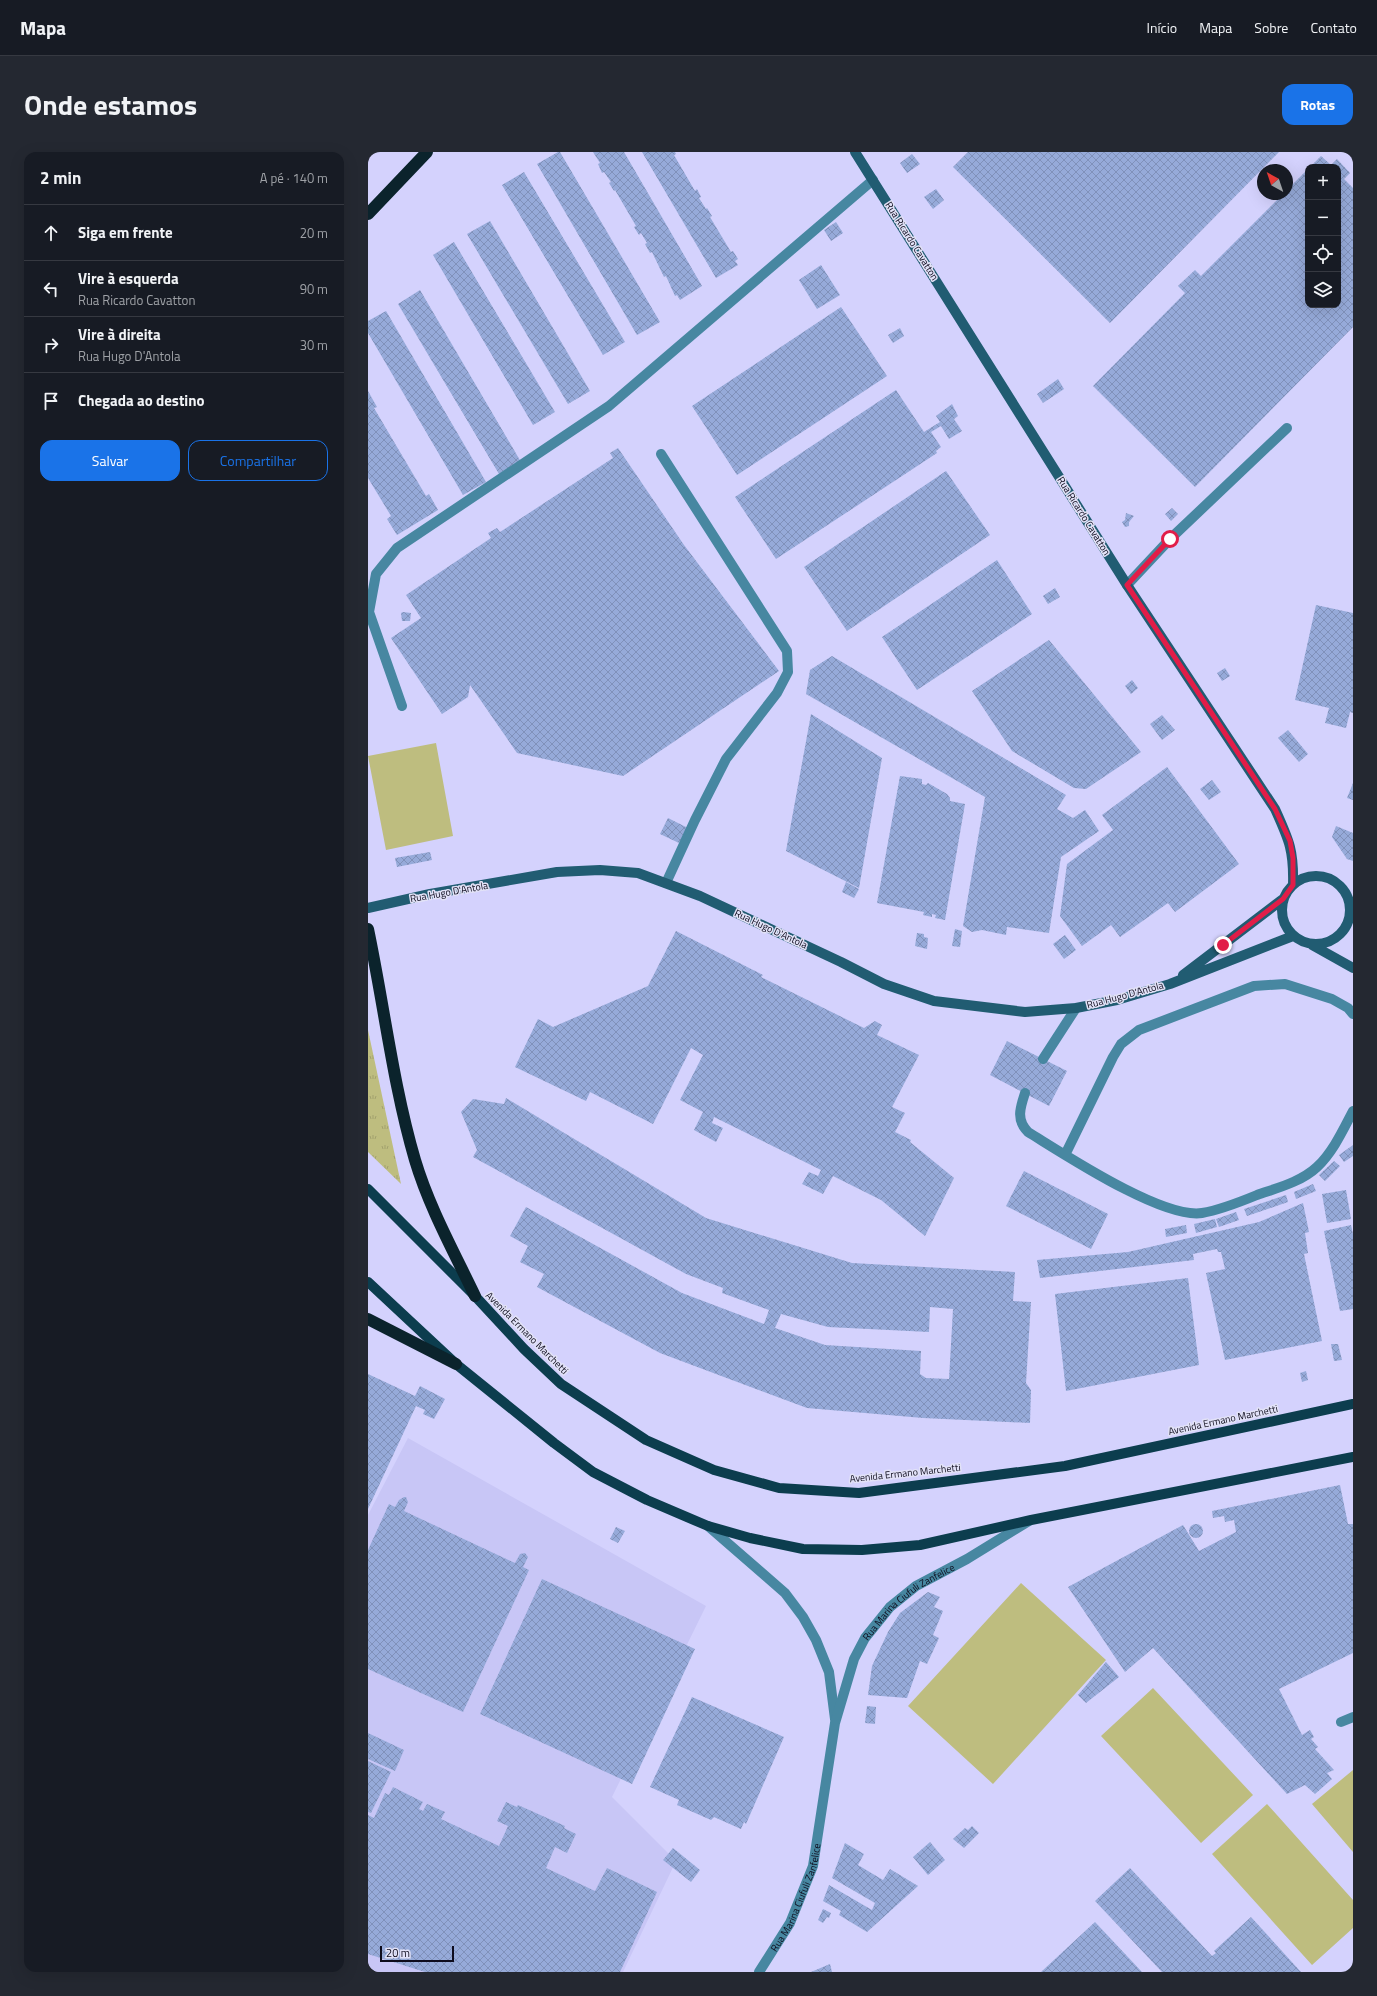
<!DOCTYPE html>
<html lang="pt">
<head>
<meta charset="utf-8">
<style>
  body { margin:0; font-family:"Titillium Web",sans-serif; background:#242831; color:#f1f3f6 }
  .controls { position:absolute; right:12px; top:12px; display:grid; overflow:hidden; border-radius:8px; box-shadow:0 4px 16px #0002 }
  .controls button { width:36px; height:36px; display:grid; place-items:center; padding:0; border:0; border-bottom:1px solid #363941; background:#171b24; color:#f1f3f6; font:20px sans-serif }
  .compass { position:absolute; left:889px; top:12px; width:36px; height:36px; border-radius:50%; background:#171b24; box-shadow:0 4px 16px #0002; rotate:320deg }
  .scale { position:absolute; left:12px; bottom:10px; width:74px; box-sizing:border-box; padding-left:4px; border:2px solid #0e0c1d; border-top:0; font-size:11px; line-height:14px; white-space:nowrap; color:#0e0c1d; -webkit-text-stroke:3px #e2e2f7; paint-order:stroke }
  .stop { position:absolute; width:12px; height:12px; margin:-9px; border:3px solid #e11d48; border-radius:50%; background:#fff }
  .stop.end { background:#e11d48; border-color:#fff; box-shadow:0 1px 4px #0008 }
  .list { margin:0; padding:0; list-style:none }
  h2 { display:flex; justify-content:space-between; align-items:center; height:52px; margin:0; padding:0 16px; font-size:17px }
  h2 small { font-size:13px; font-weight:400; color:#9ea1a6 }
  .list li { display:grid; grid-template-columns:26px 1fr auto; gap:12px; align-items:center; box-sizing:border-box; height:56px; padding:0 16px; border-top:1px solid #363941 }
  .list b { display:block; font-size:15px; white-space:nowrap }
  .list p { margin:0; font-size:13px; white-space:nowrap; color:#9ea1a6 }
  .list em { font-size:13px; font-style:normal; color:#9ea1a6 }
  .actions { display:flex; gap:8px; padding:12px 16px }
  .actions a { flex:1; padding:9px 0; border:1px solid #1a73e8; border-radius:12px; text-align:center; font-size:14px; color:#1a73e8 }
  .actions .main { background:#1a73e8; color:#fff }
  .icon { flex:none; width:22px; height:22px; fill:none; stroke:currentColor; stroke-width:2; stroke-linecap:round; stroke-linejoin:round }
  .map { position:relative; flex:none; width:985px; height:1820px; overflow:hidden; border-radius:12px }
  header { display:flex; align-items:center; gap:24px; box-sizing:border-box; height:56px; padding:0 20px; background:#171b24; border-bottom:1px solid #363941 }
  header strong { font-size:19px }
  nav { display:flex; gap:22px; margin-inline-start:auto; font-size:14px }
  .intro { display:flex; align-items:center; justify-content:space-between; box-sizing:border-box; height:96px; padding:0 24px }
  h1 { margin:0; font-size:28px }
  .button { padding:10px 18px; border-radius:12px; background:#1a73e8; color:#fff; font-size:14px; font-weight:700 }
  main { display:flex; gap:24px; padding:0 24px }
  aside { flex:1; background:#171b24; border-radius:12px; box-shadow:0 4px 16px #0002 }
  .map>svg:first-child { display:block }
  .built { fill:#c8c6f6 }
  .grass { fill:#bebd7f }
  .park { fill:url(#park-tufts) }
  .building { fill:url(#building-cross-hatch); fill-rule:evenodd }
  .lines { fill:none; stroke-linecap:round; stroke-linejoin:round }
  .lane { stroke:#4787a1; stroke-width:10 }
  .street { stroke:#4787a1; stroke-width:10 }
  .secondary { stroke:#215c72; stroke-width:10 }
  .primary { stroke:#0c3d4e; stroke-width:10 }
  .highway { stroke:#0b232c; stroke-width:12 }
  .route { stroke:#e11d48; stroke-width:5 }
  .labels { text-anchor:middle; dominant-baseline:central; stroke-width:3; stroke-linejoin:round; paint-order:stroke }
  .street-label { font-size:10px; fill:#0e0c1d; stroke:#e2e2f7 }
</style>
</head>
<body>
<header>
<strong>Mapa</strong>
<nav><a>Início</a><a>Mapa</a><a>Sobre</a><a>Contato</a></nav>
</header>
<div class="intro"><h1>Onde estamos</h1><a class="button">Rotas</a></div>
<main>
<aside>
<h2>2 min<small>A pé · 140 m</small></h2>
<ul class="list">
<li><svg class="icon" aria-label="ahead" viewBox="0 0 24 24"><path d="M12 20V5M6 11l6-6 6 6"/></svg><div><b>Siga em frente</b></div><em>20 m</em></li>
<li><svg class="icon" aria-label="left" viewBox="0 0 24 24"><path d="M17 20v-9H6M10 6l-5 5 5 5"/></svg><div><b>Vire à esquerda</b><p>Rua Ricardo Cavatton</p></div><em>90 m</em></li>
<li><svg class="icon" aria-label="right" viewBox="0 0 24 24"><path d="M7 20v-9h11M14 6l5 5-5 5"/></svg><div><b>Vire à direita</b><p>Rua Hugo D'Antola</p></div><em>30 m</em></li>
<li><svg class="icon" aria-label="arrive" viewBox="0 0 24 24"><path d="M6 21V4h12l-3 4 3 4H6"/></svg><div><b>Chegada ao destino</b></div></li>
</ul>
<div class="actions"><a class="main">Salvar</a><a>Compartilhar</a></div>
</aside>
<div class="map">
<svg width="985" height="1820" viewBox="0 0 985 1820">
  <defs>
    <pattern id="park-tufts" width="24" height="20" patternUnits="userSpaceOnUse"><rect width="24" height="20" fill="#bebd7f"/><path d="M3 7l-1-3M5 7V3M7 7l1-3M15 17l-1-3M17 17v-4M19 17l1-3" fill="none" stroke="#a2a16d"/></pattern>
    <pattern id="building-cross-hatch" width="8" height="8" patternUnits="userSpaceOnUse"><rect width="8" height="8" fill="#96aad9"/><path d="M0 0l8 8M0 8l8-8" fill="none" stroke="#8091ba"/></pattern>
  </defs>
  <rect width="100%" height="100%" fill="#d4d2fd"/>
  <path class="built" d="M40,1286l298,168 -94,191 64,64 -53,111h-255v-457z"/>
  <path class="grass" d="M68,591l17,93 -67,14 -18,-94z
    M653,1431l85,77 -113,124 -85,-78z
    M785,1536l100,107 -52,48 -100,-107z
    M985,1618v82l-41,-48z
    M899,1652l86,96v28l-41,37 -100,-111z"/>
  <path class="park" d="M0,878l33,154 -33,-32z"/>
  <path class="building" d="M190,0h2l100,170 -23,13 -100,-171z
    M225,0h31l78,134 -22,14 -3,-5 -2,1 -9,-20 -2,1 -12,-25 -2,1 -5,-9 2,-1 -6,-10 -2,2 -5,-8 2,-1 -21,-36 -1,1 -5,-8 2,-1 -7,-10 -2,1 -4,-9 2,-1z
    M274,0h33l1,2 -2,1 21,36 2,-2 4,8 -2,1 7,11 1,-1 5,8 -2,1 21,35 2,-1 5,8 -3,2 3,4 -22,13z
    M600,0h311l-169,171 -157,-156z
    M544,2l8,10 -13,9 -7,-10z
    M953,4l10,9 6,-6 13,14 -6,6 9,9v139l-158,160 -102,-101 92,-93 -7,-7 17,-16 6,6 82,-82h4v-4l21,-21v136h30v-138h-28z
    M156,20l101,170 -22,13 -101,-170z
    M568,37l8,11 -11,9 -9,-12z
    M122,69l100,170 -22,13 -101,-170z
    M468,70l7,11 -12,8 -7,-11z
    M86,90l101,170 -22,13 -100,-170z
    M453,113l19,30 -23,14 -18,-29z
    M52,138l101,172 -22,12 -101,-170z
    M473,155l46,69 -150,99 -45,-69z
    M18,159l100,171 -23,13 -95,-162v-12z
    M532,176l4,8 -11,7 -5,-8z
    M690,227l6,10 -21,14 -6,-9z
    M528,238l28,42 16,-10 -4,-6 16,-12 6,12 -4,3 8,12 -13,8 -8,-13 -10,6 10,15 -5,4 1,2 -161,106 -41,-62z
    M0,239l9,16 -3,1 52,88 3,-2 9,16 -41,25 -10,-16 4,-3 -23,-38z
    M250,296l66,97 95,126 -156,105 -106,-23 -47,-68 -2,12 -26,17 -51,-76 30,-20 -15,-23 85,-57 -3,-5 9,-5 3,4 113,-74 -3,-5z
    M578,319l44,64 -143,96 -43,-64z
    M804,356l6,6 -7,7 -6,-7z
    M758,361l8,3 -5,6v4l-4,1 -3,-5 3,-2z
    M629,408l35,54 -115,76 -35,-53z
    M687,436l5,9 -12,7 -5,-8z
    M948,453l37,8v100l-3,-1 -4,16 -21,-5 4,-15 -34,-8z
    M35,460l8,1 -1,8h-8l-1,-8z
    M681,488l92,112 -55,37 -12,-1 -62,-37 -40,-60z
    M464,504l234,139 -9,14 16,9 12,-8 14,21 -38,26 -12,76 -42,-6 -1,8 -24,-5 -10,2 -9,-6 22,-129 -179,-103 4,-24z
    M857,516l5,8 -8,5 -5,-8z
    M764,528l6,8 -7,6 -6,-8z
    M443,562l71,44 -23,130 -73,-37z
    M794,563l13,15 -13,10 -12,-16z
    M920,578l20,24 -9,8 -21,-24z
    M799,615l72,97 -64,48 -7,-9 -48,34 -9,-12 -29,21 -22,-30 7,-52 46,-34 -11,-15z
    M532,624l22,3v5l4,1 2,-2 19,11 3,4v3l15,3 -20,116 -10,-2 1,-3 -4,-1v3l-9,-2 1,-3 -47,-9z
    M844,628l9,12 -12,8 -9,-11z
    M985,631v17l-6,-2z
    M300,666l20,10 -9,15 -19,-9z
    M968,674l17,7v28l-6,-2 -15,-22z
    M62,700l2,8 -35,7 -2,-9z
    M478,730l13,7 -5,9 -12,-6z
    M587,777l7,2 -2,16 -8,-1z
    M308,779l87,44 -2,2 103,51 11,-7 7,4 -5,10 42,20 -27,52 13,6 -10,19 16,8 -1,2 44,36 -29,58 -44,-36 -48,-24 -10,18 -21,-10 7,-12 9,4 3,-6 -107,-53 -2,6 11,5 -7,14 -22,-12 9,-18 -23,-12 23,-45 -12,-7 -38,76 -63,-32 -4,9 -71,-34 23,-48 15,8 95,-41z
    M549,781l7,1v3l4,1 -1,11 -12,-3z
    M697,783l11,15 -12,9 -11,-15z
    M639,889l60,30 -18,35 -59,-31z
    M138,946l200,120 146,45 163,9 -2,29 18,1 -5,81 5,7 -1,33 -107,-5 -116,-10 -147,-55 -123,-66 7,-13 -24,-12 8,-16 -18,-10 16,-29 156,86 82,31 5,-14 -47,-17 1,-5 -37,-14 -213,-117 4,-7 -16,-38 12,-13 31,5zM562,1155l23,2 -4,70 -23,-1 -6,-4 1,-23 -96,-6 -50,-17 6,-14 47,13 101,5z
    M985,993v11l-9,6 -5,-7z
    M966,1009l6,5 -15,15 -6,-6z
    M656,1019l84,43 -17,35 -85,-43z
    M945,1032l3,7 -20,8 -2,-7z
    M978,1038l5,29 -24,4 -5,-29z
    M918,1043l2,7 -41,14 -3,-7z
    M935,1051l6,29 -4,1 3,20 -4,1 18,87 -97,19 -19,-87 19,-4 -4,-17h-3l-1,-3 -24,5 1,6 -154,18 -3,-18 91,-8 131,-30z
    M868,1060l3,8 -20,7 -3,-8z
    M847,1067l2,8 -21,6 -2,-9z
    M818,1073l1,8 -21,4 -1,-8z
    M983,1073l2,9v75l-13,2 -16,-80z
    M820,1126l11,87 -133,26 -11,-97z
    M963,1192h7l4,16 -8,1z
    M938,1219l2,9 -6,2 -2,-9z
    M0,1222l47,22 5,-10 25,13 -11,20 -11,-5 2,-4 -9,-4 -48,103z
    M972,1333l8,39h5v129l-74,36 23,46 8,-5 4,7 -3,2 7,8 -3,2 19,21 -7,3 5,6 -17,15 -10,-9 -18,9 -134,-146 -28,24 -57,-85 115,-62 16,26 37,-19 -2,-12 -9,2 -1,-6 -11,2 -1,-7z
    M36,1345h2l2,5 -4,9 111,52 5,-9 5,-1 3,4 -5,10 6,3 -66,142 -95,-43v-119l21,-46 6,3 4,-7z
    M821 1379a7 7 0 1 1 14 0a7 7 0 1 1-14 0Z
    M248,1375l9,4 -7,12 -8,-4z
    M174,1427l153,70 -63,135 -152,-70z
    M560,1440l12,5 -6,10 9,4 -10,24 6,3 -12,26 -7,-3 -13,37 -39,-3 4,-29 16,-34 12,-19z
    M738,1510l13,15 -33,26 -8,-8z
    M324,1545l92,40 -38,87 -2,-2 -3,7 -27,-12 -3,3 -34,-15 2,-5 -29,-13z
    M499,1554l9,1 -1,17 -10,-1z
    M0,1581l36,17 -9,21 -27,-12z
    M0,1609l23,11 -20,41 -3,-1z
    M25,1635l30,15 -4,7 4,2 4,-7 18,8 -4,7 58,27 9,-20 -11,-5 9,-19 11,5 1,-2 47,21 -1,2 12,6 -9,19 -12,-6 -9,21 49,23 12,-23 50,24 -37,80h-195l-57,-18v-139l6,3 11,-25 4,2z
    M604,1674l7,7 -15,15 -11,-9 12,-11 3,2z
    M562,1690l15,18 -17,15 -15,-18z
    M477,1691l19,11 -6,11 25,15 7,-11 28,17 -51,46 -28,-17 2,-4 -18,-10 6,-16 43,25 3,-7 -43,-25z
    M305,1696l27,22 -9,12 -28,-22z
    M762,1716l82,88 4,-3 -2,-2 37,-34 50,55h-139l-67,-71z
    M455,1757l8,4 -2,5 -2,-1 -4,6 -5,-3z
    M727,1770l47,50h-101z
    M462,1812l2,8h-21z"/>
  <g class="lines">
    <path class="lane" d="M293,302l126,197 1,21 -11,21 -51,66 -31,61 -29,63
      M759,433l43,-46 117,-111
      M34,554l-33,-94 7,-38 21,-26 212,-142 264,-226
      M675,907l33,-51
      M657,941c-5,15 -9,27 3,39 36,22 134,87 174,81 18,-3 38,-11 55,-18 20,-7 44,-13 60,-28 16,-15 26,-37 36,-56
      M697,1003l48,-98 8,-13 18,-14 115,-44 31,-2 47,15 16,9 5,6"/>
    <g class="street">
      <path d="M340,1374l77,67 18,24 13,23 13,32 6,47"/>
      <path d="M973,1570l12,-5"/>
      <path id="s1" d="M391,1820l31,-49 23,-57 22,-143 19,-64 11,-21 25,-31 26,-21 51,-27 62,-38"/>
    </g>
    <path class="secondary" d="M487,0l272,433 148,224c14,31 19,41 18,76
      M914 758a34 34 0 1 1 68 0a34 34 0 1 1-68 0Z
      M0,756l62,-14 127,-22 43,-2 38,3 62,23 141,66 43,22 50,17 91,11 51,-4 41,-8 53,-16 123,-48
      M944,793l41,23
      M815,823l100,-76"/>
    <path class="primary" d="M0,1037l107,107 49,53 37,35 85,56 68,30 65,18 80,5 206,-27 288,-62
      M0,1130l88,82 98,79 39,29 54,28 61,26 42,12 53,11 59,1 58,-5 111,-25 322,-63"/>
    <path class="highway" d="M0,62l59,-62
      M0,777c16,76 25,156 47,231 14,47 39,92 60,136
      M0,1167l88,45"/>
  </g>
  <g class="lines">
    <path class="route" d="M802,387l-43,46 148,224 15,32 3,17v27l-10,14 -60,46"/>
  </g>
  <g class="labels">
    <g class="street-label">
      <text transform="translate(544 89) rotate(58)">Rua Ricardo Cavatton</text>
      <text transform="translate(716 364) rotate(58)">Rua Ricardo Cavatton</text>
      <text transform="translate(81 740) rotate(-10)">Rua Hugo D'Antola</text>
      <text transform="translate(403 777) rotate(25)">Rua Hugo D'Antola</text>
      <text transform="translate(757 843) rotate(-15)">Rua Hugo D'Antola</text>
      <text transform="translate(159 1181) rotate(45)">Avenida Ermano Marchetti</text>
      <text transform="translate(855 1268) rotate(-12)">Avenida Ermano Marchetti</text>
      <text transform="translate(537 1321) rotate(-6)">Avenida Ermano Marchetti</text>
      <text stroke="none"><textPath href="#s1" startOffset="412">Rua Marina Ciufuli Zanfelice</textPath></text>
      <text stroke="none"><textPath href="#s1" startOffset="84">Rua Marina Ciufuli Zanfelice</textPath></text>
    </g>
  </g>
</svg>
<div class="controls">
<button>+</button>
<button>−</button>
<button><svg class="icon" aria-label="locate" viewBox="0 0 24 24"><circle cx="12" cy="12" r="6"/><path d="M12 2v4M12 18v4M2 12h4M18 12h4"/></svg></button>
<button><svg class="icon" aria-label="layers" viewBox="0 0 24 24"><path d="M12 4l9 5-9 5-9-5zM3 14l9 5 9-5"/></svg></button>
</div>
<svg class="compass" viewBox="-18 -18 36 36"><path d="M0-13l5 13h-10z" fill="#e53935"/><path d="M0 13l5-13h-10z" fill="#9ea1a6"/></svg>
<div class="scale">20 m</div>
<div class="stop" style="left:802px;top:387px"></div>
<div class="stop end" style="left:855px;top:793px"></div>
</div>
</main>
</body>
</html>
